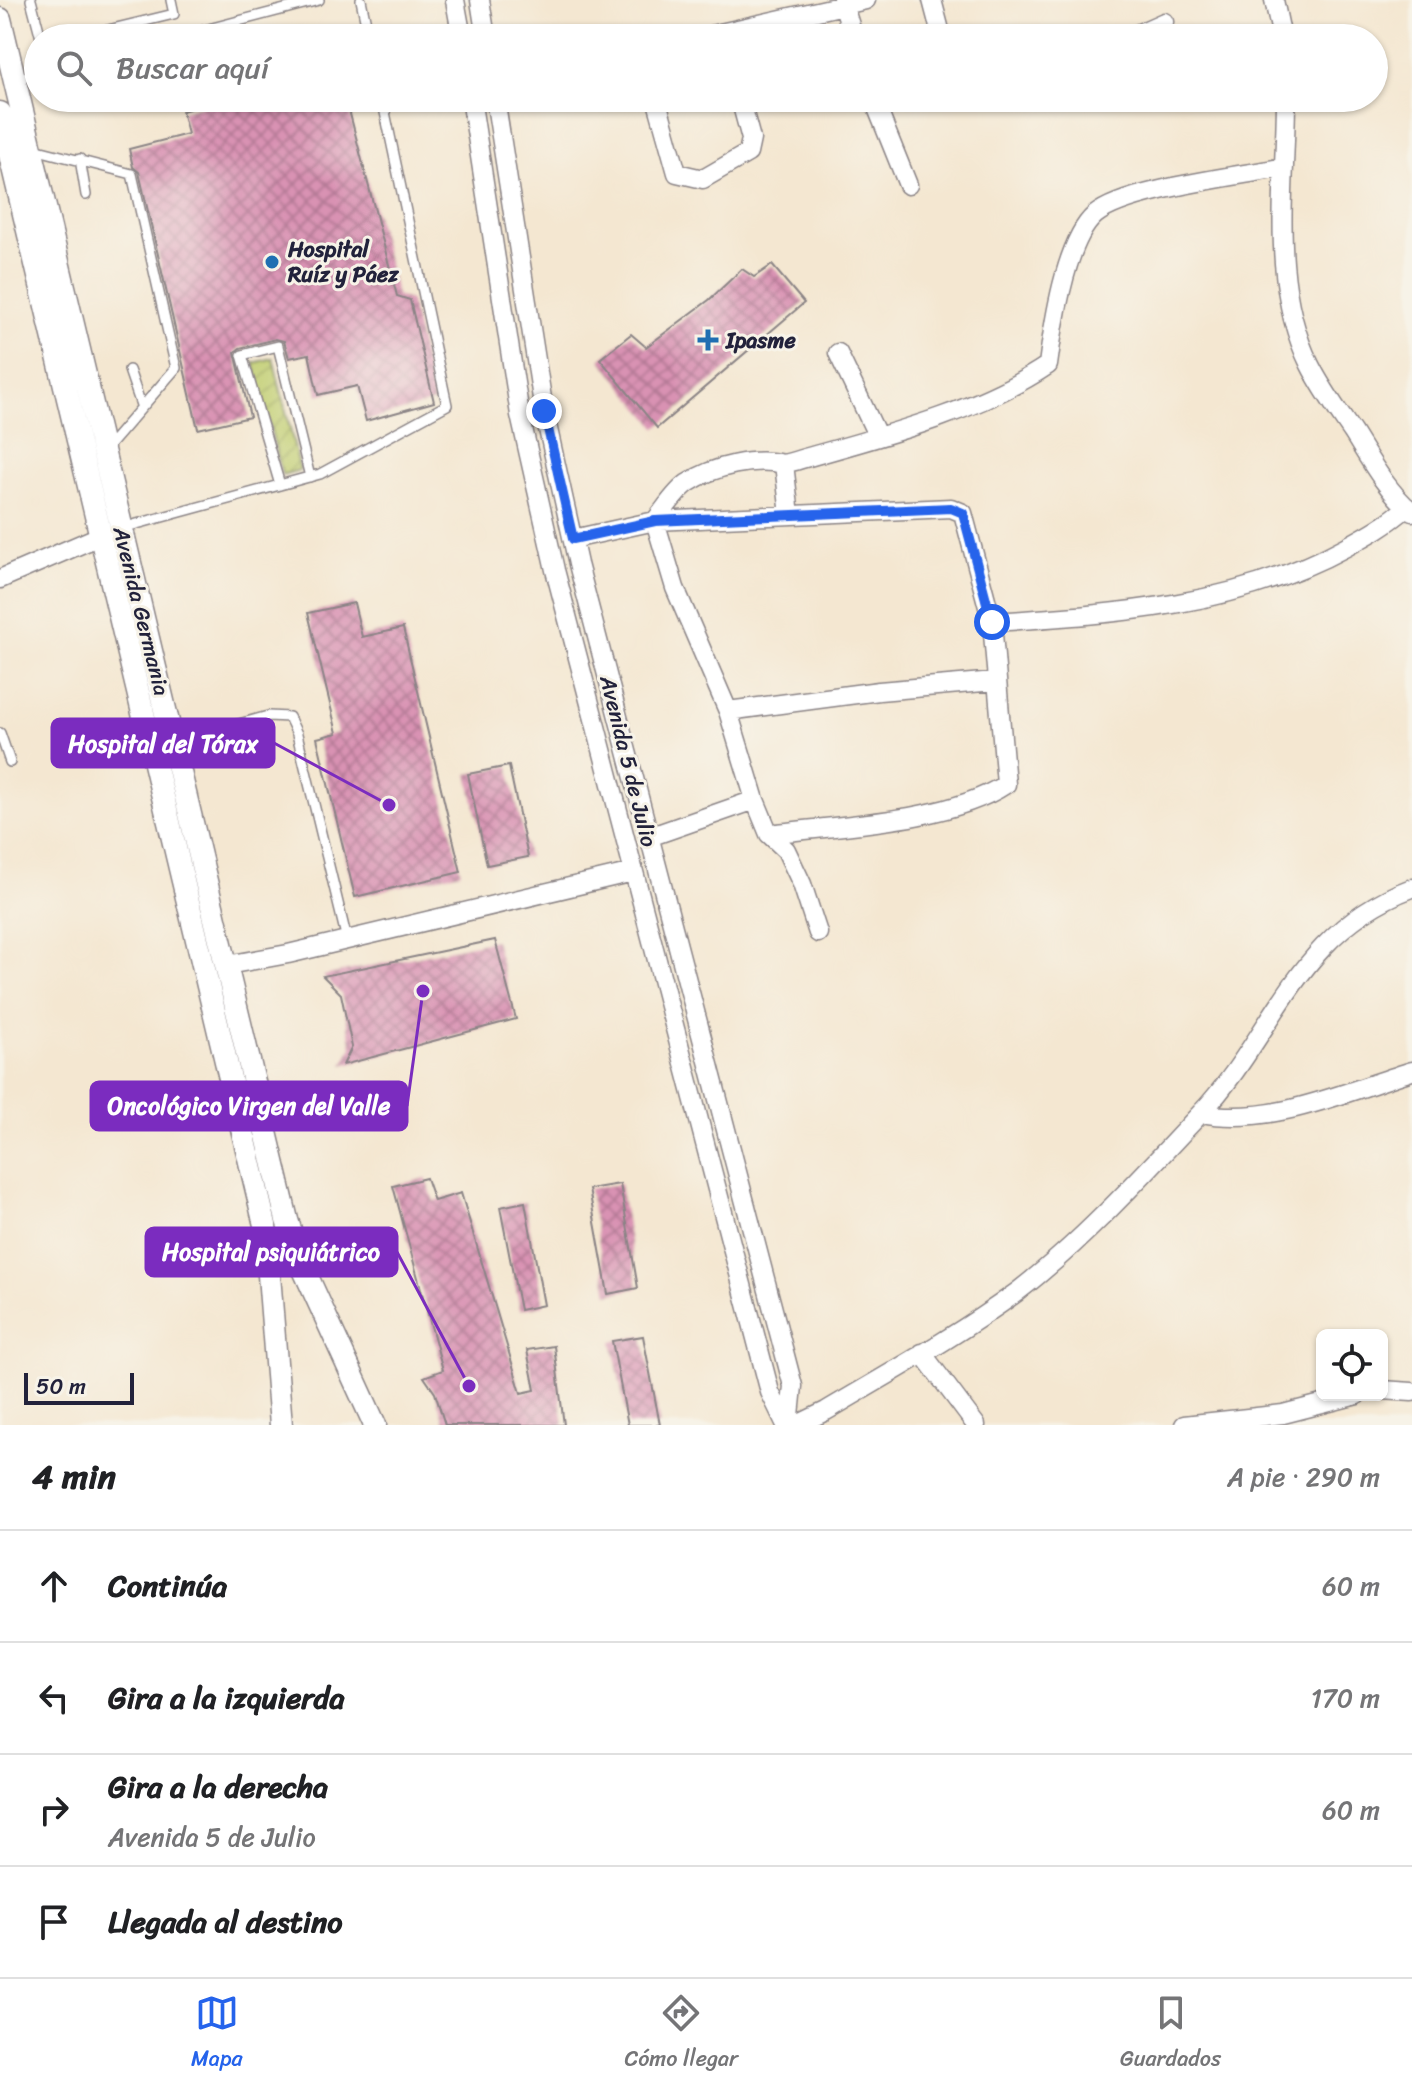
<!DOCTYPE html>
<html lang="es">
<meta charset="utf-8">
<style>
:root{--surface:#fff;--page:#f2f2f2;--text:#202124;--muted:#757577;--line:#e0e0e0;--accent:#2563eb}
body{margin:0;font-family:Sriracha,sans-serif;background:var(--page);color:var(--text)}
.controls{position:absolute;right:24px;bottom:24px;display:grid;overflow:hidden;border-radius:12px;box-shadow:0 2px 6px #0004}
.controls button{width:72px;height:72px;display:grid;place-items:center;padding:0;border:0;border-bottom:2px solid var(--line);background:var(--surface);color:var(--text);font:40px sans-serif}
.scale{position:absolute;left:24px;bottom:20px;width:110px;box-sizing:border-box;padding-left:8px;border:4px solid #22223b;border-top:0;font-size:22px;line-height:28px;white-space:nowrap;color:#22223b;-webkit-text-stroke:6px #f7f3e8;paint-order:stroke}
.stop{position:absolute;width:24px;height:24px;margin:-18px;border:6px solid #2563eb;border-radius:50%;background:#fff}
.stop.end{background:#2563eb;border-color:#fff;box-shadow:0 2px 8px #0008}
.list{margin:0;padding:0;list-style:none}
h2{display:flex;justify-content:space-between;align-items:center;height:104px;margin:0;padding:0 32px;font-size:34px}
h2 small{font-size:26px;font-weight:400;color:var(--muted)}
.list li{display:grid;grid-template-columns:52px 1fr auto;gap:24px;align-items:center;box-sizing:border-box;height:112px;padding:0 32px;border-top:2px solid var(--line)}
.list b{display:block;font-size:30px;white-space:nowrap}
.list p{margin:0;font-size:26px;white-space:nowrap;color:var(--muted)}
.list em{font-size:26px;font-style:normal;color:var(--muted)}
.icon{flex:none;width:44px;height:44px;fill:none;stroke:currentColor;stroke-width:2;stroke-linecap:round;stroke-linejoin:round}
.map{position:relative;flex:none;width:1412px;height:1425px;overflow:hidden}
.search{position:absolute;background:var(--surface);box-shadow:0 2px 6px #0004;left:24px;right:24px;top:24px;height:88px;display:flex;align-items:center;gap:20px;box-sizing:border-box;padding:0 28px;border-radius:44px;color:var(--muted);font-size:30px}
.sheet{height:552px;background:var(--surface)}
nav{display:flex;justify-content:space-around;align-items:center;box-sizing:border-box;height:112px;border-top:2px solid var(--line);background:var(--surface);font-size:22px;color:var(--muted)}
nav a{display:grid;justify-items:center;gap:4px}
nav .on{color:var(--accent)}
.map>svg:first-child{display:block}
.garden{fill:url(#garden-furrows);stroke:#717854;stroke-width:2}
.building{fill:url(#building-cross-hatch)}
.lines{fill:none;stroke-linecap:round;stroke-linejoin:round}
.service-casing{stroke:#8b8486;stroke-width:12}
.minor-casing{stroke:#8b8486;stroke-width:21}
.tertiary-casing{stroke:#8b8486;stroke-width:25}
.service{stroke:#fff;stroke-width:9}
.minor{stroke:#fff;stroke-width:18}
.tertiary{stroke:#fff;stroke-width:22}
.route{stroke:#2563eb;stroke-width:10}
.poi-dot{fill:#1f6fb2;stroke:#f7f3e8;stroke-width:3}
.labels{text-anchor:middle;stroke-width:6;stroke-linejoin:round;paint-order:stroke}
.poi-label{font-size:22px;font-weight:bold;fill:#22223b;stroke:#f7f3e8;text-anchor:start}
.street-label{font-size:22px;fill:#22223b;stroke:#f7f3e8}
.leader{fill:none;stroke:#7b2cbf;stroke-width:3}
.callout-dot{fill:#7b2cbf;stroke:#f7f3e8;stroke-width:3}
.callout{fill:#7b2cbf;stroke:#7b2cbf;stroke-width:3}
.callout-label{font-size:24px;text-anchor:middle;font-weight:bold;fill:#fff}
</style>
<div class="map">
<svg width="1412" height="1425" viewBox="0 0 1412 1425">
<defs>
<pattern id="garden-furrows" width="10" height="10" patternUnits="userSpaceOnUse" patternTransform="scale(2)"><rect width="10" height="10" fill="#c0cd6e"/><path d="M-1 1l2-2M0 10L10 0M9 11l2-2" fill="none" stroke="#a5b060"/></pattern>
<pattern id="building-cross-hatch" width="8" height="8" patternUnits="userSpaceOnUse" patternTransform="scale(2)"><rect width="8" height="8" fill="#d992b3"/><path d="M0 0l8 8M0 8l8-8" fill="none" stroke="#b07793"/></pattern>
</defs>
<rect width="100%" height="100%" fill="#f7f3e8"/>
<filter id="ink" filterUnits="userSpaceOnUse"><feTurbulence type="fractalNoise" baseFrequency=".0125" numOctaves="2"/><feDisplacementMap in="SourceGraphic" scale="16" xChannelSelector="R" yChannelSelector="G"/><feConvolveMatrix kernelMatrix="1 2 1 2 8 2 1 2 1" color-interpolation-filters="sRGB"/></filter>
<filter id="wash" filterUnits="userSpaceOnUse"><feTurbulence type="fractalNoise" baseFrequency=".006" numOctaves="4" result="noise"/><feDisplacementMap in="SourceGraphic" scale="32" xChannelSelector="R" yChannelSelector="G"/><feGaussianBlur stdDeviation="1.8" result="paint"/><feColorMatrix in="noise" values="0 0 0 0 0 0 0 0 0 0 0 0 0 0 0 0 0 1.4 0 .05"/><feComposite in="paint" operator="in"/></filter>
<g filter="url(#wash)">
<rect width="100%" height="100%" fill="#f4e7d1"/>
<path class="garden" d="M273,358l27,112 -18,5 -28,-112z"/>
<g id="blocks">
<path class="building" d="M231,98h144v5l-26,7 48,186 13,4 24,102 -68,19 -9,-35 -39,9 -9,-41 -20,4 -5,-17 -8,-2 -36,9 -5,4 15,65 -52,12 -59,-257 -6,-5 -4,-18 59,-15 -6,-23z
M772,265l32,38 -147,125 -57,-69 31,-25 15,13 63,-47 33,-31 12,8z
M354,603l8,34 41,-9 58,244 -106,25 -38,-159 20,-5 -29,-120z
M509,766l19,91 -41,8 -19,-91z
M495,940l21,79 -173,46 9,-18 -11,-53 -18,-18z
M426,1178l8,23 27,-8 60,200 14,-3 -8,-40 27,-4 10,79h-119l-10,-32 -11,-16 19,-7 -50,-184z
M620,1184l18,104 -30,6 -19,-105z
M525,1202l19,103 -24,5 -20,-103z
M643,1336l17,89h-32l-16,-84z"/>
</g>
</g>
<g filter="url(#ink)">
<use href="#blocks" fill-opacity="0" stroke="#8b8486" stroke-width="2"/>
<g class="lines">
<defs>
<path id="service" d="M31,0l10,38
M361,0l8,38
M75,38l99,-24 -3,-14
M174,38l145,-38
M15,80l23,-6
M34,149l98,25 44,194 -71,82
M80,159l6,36
M129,370l12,35
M280,485l-38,-130 36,-9 32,131
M122,528l198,-54 127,-69 -65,-307
M0,733l10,29
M174,742l94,-26 21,1 8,17 50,206"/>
<path id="minor" d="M455,0l7,38
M480,0l6,38
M842,0l12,38
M932,0l10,38
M1274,0l8,38
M698,38l168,-38
M1128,38l36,-16
M471,98l49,317 35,155 215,822 16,33
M495,98l49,313 34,153 215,822 -4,39
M656,98l21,75 26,6 45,-26 3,-14 -11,-41
M873,98l35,87
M972,98h20
M1286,98c0,88 -17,185 24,267 12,24 28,46 43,68 17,27 34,58 59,79
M838,353l39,82
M784,464l6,51
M573,539l82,-18 296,-13 12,5 29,109 14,162c-57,38 -168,41 -237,50
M0,579l102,-44
M992,622c122,-8 244,-15 354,-75 22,-12 42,-23 61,-40
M728,711l151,-20 116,-10
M649,837l106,-37
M818,933l-16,-49 -16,-34 -17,-16 -14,-34 -27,-89 -53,-123 -20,-67c10,-12 20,-29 33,-38 26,-17 66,-26 96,-19 86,-25 190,-49 264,-99 5,-38 17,-124 47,-150 31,-26 146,-39 189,-48
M227,965l61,-11 345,-82
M1202,1113c67,14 146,-22 210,-42
M922,1353l54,72
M1382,1390l30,2
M797,1425l29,-14c64,-38 131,-75 191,-119 66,-51 126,-117 183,-178 76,-80 96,-183 212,-226
M1184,1425l99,-11 74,-19"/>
<path id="tertiary" d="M0,19l287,1201 13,41 75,164
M0,113l265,1112 16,200"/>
</defs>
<use href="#service" class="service-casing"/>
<use href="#minor" class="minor-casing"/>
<use href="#tertiary" class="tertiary-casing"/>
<use href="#service" class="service"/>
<use href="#minor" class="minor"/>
<use href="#tertiary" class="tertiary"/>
</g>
</g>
<g class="lines" filter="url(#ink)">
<path class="route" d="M544,411l29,128 82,-18 296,-13 12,5 29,109"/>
</g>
<g class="poi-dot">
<circle cx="272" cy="262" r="8"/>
<path d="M704 328h8v8h8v8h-8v8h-8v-8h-8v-8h8z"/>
</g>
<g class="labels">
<g class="poi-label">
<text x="288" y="257">Hospital<tspan x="288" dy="25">Ruíz y Páez</tspan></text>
<text x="726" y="348">Ipasme</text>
</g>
<g class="street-label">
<text transform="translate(142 611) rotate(76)" y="8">Avenida Germania</text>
<text transform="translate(629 761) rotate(76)" y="8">Avenida 5 de Julio</text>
</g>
</g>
<path class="leader" d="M389 805L274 743M423 991L407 1106M469 1386L397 1252"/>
<g class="callout-dot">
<circle cx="389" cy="805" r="8"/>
<circle cx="423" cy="991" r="8"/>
<circle cx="469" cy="1386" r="8"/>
</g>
<g class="callout">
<rect x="52" y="719" width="222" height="48" rx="8"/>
<rect x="91" y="1082" width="316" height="48" rx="8"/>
<rect x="146" y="1228" width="251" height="48" rx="8"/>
</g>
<g class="callout-label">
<text x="163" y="752">Hospital del Tórax</text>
<text x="249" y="1114">Oncológico Virgen del Valle</text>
<text x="271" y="1260">Hospital psiquiátrico</text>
</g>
</svg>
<div class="controls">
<button><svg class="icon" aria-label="locate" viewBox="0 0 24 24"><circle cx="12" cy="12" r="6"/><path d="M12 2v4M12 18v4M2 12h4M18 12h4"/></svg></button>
</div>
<div class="scale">50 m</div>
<div class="stop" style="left:992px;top:622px"></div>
<div class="stop end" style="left:544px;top:411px"></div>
<div class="search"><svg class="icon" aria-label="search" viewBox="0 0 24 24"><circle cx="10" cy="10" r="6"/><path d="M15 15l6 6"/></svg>Buscar aquí</div>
</div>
<section class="sheet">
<h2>4 min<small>A pie · 290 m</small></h2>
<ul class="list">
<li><svg class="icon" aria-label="ahead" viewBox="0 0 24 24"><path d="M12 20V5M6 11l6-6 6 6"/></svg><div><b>Continúa</b></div><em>60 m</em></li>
<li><svg class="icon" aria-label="left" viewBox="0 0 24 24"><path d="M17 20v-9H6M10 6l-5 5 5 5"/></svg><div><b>Gira a la izquierda</b></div><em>170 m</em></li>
<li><svg class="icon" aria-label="right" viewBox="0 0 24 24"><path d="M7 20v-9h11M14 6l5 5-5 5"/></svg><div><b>Gira a la derecha</b><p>Avenida 5 de Julio</p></div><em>60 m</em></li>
<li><svg class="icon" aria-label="arrive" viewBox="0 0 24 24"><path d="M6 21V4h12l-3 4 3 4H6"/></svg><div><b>Llegada al destino</b></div></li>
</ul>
</section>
<nav>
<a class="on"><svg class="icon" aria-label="map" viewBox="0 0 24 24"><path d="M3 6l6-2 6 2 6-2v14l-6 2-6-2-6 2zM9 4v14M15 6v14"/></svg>Mapa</a>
<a><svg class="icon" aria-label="directions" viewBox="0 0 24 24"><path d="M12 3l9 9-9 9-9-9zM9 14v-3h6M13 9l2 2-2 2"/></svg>Cómo llegar</a>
<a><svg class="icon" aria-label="saved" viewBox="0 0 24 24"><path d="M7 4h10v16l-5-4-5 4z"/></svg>Guardados</a>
</nav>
